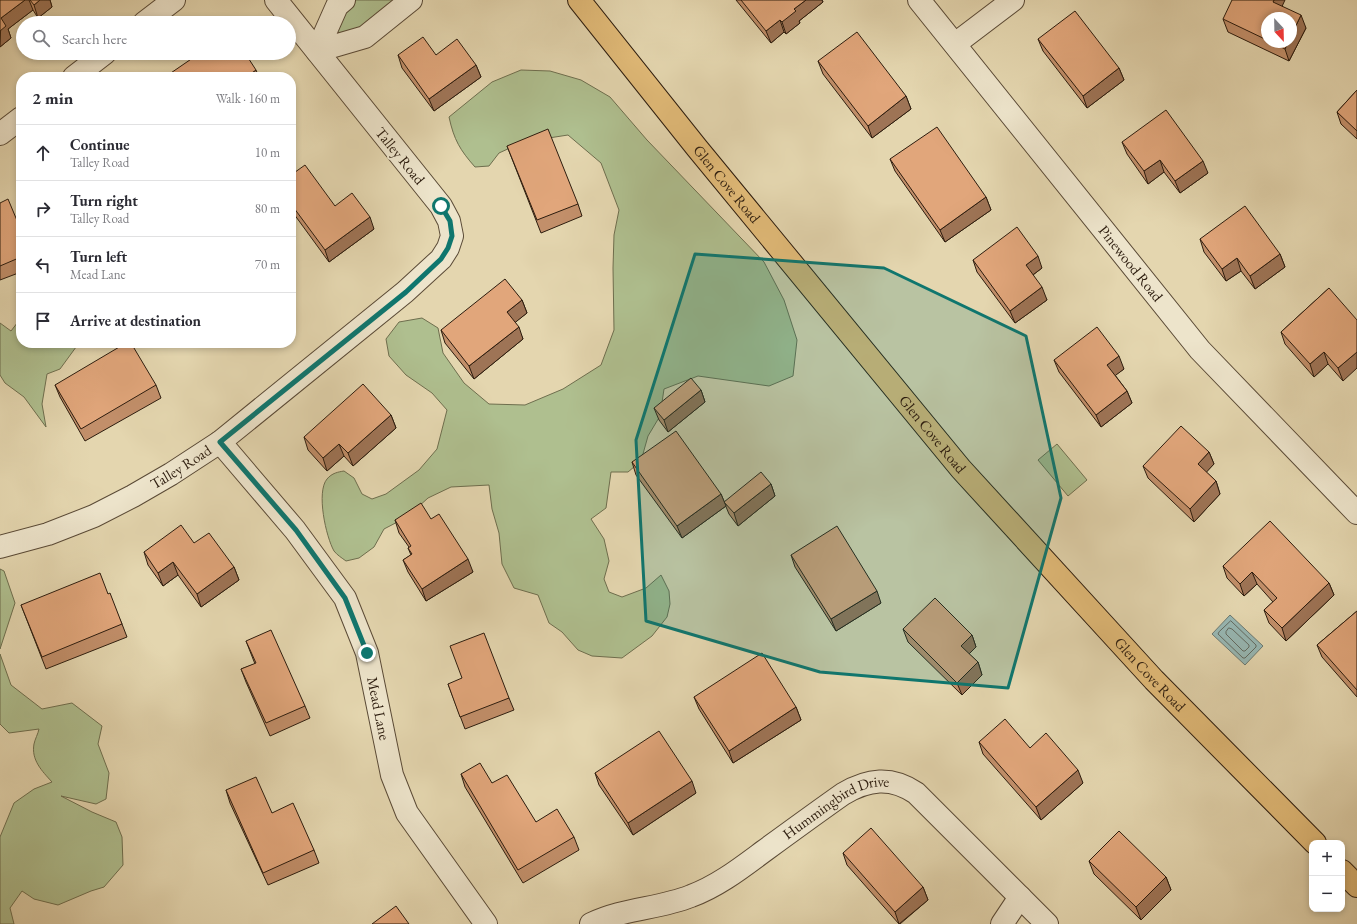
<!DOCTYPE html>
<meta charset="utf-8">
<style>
:root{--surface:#fff;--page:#f7f7f7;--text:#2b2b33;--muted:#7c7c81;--line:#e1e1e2}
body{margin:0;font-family:"EB Garamond",serif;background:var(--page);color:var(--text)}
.controls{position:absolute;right:12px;bottom:12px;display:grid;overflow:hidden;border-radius:8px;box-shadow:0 2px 6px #0003}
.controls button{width:36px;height:36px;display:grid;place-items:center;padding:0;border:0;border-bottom:1px solid var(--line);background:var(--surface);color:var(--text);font:20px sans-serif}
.compass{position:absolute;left:1261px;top:12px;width:36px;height:36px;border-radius:50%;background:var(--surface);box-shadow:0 2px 6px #0003;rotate:158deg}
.stop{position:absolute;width:12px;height:12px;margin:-9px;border:3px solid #0f766e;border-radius:50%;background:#fff}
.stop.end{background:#0f766e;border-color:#fff;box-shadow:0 1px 4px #0008}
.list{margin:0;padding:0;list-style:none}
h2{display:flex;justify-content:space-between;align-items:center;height:52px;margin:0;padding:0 16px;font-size:17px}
h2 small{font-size:13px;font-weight:400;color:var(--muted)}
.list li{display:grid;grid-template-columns:26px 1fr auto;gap:12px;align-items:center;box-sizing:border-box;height:56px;padding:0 16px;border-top:1px solid var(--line)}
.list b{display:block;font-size:15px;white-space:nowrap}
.list p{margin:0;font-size:13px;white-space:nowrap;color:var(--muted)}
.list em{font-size:13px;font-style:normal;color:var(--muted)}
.icon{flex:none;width:22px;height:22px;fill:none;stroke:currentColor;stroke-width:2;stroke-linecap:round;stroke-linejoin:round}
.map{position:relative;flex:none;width:1357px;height:924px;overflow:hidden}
.search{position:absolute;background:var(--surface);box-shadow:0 2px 6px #0003;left:16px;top:16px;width:280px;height:44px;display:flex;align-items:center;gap:10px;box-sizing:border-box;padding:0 14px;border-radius:22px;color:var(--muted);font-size:15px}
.panel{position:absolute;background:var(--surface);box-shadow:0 2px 6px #0003;left:16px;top:72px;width:280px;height:276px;border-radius:16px}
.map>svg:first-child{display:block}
.green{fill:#afbf8f;stroke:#6e6e4e}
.water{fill:#97b7b3;stroke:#6c7971}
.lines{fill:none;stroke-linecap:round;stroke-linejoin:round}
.shore{stroke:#626a60;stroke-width:1}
.minor-casing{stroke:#5a4a36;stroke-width:24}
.primary-casing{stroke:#2c1c0e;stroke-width:24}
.minor{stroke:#ede4cb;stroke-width:22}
.primary{stroke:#e2bb78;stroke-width:22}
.wall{fill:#c28f6a;stroke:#2c1c0e;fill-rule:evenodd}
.shaded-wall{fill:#9e7456;stroke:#2c1c0e}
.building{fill:#e1a67b;stroke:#2c1c0e}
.route{stroke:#0f766e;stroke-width:5}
.marked{fill:#0f766e;fill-opacity:0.2;stroke:#0f766e;stroke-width:3;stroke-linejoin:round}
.labels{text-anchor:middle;stroke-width:4;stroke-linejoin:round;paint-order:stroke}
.street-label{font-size:15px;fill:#2c1c0e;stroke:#ede4cb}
</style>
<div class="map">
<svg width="1357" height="924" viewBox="0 0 1357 924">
<rect width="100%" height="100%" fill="#e4d6af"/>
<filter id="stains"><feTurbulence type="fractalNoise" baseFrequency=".005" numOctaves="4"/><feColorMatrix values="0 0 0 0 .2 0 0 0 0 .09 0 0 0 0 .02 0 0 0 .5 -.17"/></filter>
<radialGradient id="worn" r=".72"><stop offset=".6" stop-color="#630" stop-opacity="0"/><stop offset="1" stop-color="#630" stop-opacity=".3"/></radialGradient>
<path class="green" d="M344,0h67l-94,51z
M521,70l29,1 31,9 29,17 37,43 117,122 20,38 13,40 -4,36 -24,10 -71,-10 -34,13 -4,27 -12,20 -7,25 -13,11h-17l-5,36 -15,11 13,20 5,22 -5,18 5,13 13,5 24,-9 15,-13 8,16 1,13 -3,13 -15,19 -30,22 -30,-2 -14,-6 -16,-18 -13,-9 -11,-28 -24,-7 -12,-24 -3,-31 -7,-24 -3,-24 -38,2 -23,11 -21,19 -23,12 -10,18 -15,11 -13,3c-4,-3 -9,-6 -12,-10 -8,-14 -18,-59 -7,-72 5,-6 11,-7 17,-8l10,7 8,16 10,5 14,-5 33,-24 18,-21 10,-39 -15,-17 -26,-18 -17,-19 -3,-17 13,-17 23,-4 16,10 5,25 21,30 25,21 36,1 38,-16 38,-24 13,-35 -1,-62 1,-33 5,-25 -18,-47 -33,-28 -45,7 -24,11 -10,13 -14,1c-15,-17 -21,-27 -26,-50l43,-35z
M21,318v25h58l-19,26 -13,5 -5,30 4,23 -22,-30 -19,-14 -5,-8v-52l11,8z
M1057,444l30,36 -19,16 -30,-36z
M0,569l4,2 11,32 -15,46z
M0,654l11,31 31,24 30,-6 30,23 -4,18 11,29 -3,26 -10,5 -35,-8 31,16 24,10 6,15 1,28 -19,22 -13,4 -33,14 -24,-6 -12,-8 -12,17 4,16h-14v-87l14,-34 20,-14 18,-7c-10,-11 -21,-22 -18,-38 1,-5 4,-10 5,-15l-30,4 -9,-9z"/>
<path class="water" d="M1230,615l33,31 -18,19 -33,-31z"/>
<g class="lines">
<path class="shore" d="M1231,621l25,24v2l-11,11h-2l-25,-24 1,-2z
M1229,628l3,1 17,16v2l-4,4h-2l-17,-17v-2z"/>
<defs>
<g id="minor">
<path d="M344,0l-7,6 -20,45 48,-14 46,-37"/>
<path id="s1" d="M919,0l281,350 157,163"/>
<path d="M144,23l30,-23"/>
<path d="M955,44l58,-44"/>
<path d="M74,77l31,-24"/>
<path d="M0,134l21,-16"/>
<path id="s2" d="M220,442l75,88 50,68 22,55 25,122 15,38 79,111"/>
<path id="s3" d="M0,547l48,-13 46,-18 39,-20 38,-22 49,-32 185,-150 36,-33 7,-11 4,-12 -3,-15 -8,-15 -165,-206"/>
<path id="s4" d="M591,924c33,-16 68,-15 100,-28 27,-10 50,-28 73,-45 26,-19 52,-38 79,-57 25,-15 48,-18 73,-1l131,131"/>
<path d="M1002,924l18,-27"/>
</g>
<g id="primary">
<path id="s5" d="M579,0l118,148 264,321 193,211 161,163"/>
<path d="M1342,871l15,15"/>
</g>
</defs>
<use href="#minor" class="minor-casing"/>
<use href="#primary" class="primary-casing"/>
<use href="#minor" class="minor"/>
<use href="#primary" class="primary"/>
</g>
<path class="wall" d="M0,0h50l2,7 -14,11 -5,-8 -25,19 3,9 -11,9z
M736,0h86l1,2 -24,19 1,2 -14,11 -2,-2 -13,11z
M1282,6l24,22 -17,33 -61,-29 -5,-13zM1267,18l24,24h-24z
M1038,39l81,29 5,12 -37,28 -44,-57z
M398,55h38l40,10 5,12 -47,34 -32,-43z
M818,61l88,35 5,13 -39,29 -49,-64z
M1357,90v49l-16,-15 -4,-12z
M1122,142l86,31 -28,20 -16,-21 -16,12 -21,-30z
M507,146l71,58 4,12 -41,17z
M890,159l96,38 5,13 -46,32 -50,-71z
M291,175l44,31 39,23 -45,33 -38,-52z
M0,203l21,27v42l-21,8z
M1200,239l80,15 5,13 -30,22 -14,-18 -15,10 -22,-29z
M973,260l69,8 -9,7 14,25 -32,23 -38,-51z
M1329,288l14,93 -15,-17 -14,13 -29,-33 -4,-12z
M522,300l5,13 -12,9 8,17 -49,40 -29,-36 -4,-13z
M1054,360l70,9 -9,6 12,16 5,12 -31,24 -42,-55z
M55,385h101l5,13 -76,43 -25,-44z
M701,390l4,12 -37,30 -9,-12 -5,-12z
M391,415l5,13 -43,38 -9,-10 -17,15 -19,-21 -4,-13z
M1209,452l5,12 -8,8 10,9 4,13 -26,28 -46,-44 -5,-12z
M632,462l89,32 5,12 -44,32 -46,-63z
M771,484l4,12 -37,30 -9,-12 -5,-12z
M431,519l42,53 -47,29 -18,-29 -5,-12 8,-5 -3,-7 1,-1 -10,-14 -4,-13z
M194,543l40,24 5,13 -38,27 -23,-32 -15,11 -15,-21 -4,-13z
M791,555l90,48 -45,28 -41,-64z
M1223,566l106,17 5,12 -48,46 -17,-18 -5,-13 9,-8 -16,-18 -13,12 -17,-18z
M108,594l14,30 5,13 -81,32 -25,-64z
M1357,611v86l-35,-40 -5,-12z
M903,629l69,6 4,12 -7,7 9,8 4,13 -20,20 -54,-53z
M246,641l59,65 5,12 -40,18 -24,-54 -5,-13 14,-5z
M448,684l61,14 5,12 -49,19z
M694,697l102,10 5,13 -68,43 -34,-54z
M979,742l104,41 -42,37 -58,-66z
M595,773l101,20 -63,42 -34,-50z
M461,774l31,9 44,39 38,15 5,13 -56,33 -58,-96z
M226,790l46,23 42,37 5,13 -51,22 -38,-82z
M843,853l80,34 5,13 -28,24h-1l-52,-59z
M1089,861l77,16 5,13 -30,30 -47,-46z"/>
<path class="shaded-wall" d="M25,0h4l4,10 -25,19 3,9 -11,9 1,-29z
M40,0h10l2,7 -14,11 -4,-13z
M806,0h16l1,2 -24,19 1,2 -14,11 -4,-12 12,-13z
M1274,0h11l-7,15 -5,-13z
M1301,15l5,13 -17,33 -4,-12 3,-7h3v-6z
M780,20l4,12 -13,11 -5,-12z
M476,65l5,12 -47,34 -5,-12z
M1119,68l5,12 -37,28 -4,-12z
M256,70l3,7h-13z
M906,96l5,13 -39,29 -4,-12z
M1160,160l4,12 -16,12 -4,-13z
M1203,161l5,12 -28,20 -5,-12z
M986,197l5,13 -46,32 -5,-12z
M370,217l4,12 -45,33 -4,-12z
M1280,254l5,13 -30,22 -5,-13z
M1038,256l4,12 -12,9 -4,-12z
M1237,258l4,13 -15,10 -4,-12z
M1042,287l5,13 -32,23 -5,-12z
M522,300l5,13 -15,12 -5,-13z
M519,327l4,12 -49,40 -5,-13z
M219,343h5l-4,3z
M1324,352l4,12 -14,13 -4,-13z
M1357,352v16l-14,13 -5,-13z
M1119,356l5,13 -12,9 -5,-13z
M701,390l4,12 -37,30 -4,-12z
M1127,391l5,12 -31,24 -5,-12z
M391,415l5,13 -43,38 -5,-13z
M339,444l5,12 -17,15 -4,-13z
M1209,452l5,12 -12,13 -4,-13z
M1216,481l4,13 -26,28 -4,-13z
M771,484l4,12 -37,30 -4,-13z
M721,494l5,12 -44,32 -5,-12z
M468,559l5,13 -47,29 -4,-12z
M173,562l5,13 -15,11 -5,-13z
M234,567l5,13 -38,27 -4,-13z
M1252,572l5,12 -13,12 -4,-12z
M1329,583l5,12 -48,46 -4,-13z
M877,591l4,12 -45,28 -5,-12z
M972,635l4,12 -11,11 -4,-12z
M978,662l4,13 -20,20 -5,-12z
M796,707l5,13 -68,43 -4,-12z
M1078,770l5,13 -42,37 -5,-13z
M692,781l4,12 -63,42 -5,-12z
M1166,877l5,13 -30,30 -5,-13z
M923,887l5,13 -29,24 -4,-12z"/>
<path class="building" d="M0,0h25l-24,18 5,8 -6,5z
M30,0h10l-6,5z
M741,0h65l-12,9 2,2 -14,11 -2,-2 -14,11z
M1232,0h42l-1,2 28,13 -10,21v-18h-24v22l-44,-21z
M1075,11l44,57 -36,28 -45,-57z
M857,32l49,64 -38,30 -50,-65z
M423,37l13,18 21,-16 19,26 -47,34 -31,-44z
M1271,42h17l-3,7z
M200,53h45l11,17 -10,7h-81z
M1357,90v41l-20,-19z
M1166,110l37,51 -28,20 -15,-21 -16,11 -22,-29z
M937,127l49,70 -46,33 -50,-71z
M548,129l30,75 -41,16 -30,-74z
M305,165l30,41 17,-13 18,24 -45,33 -34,-46v-29z
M8,199l13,31v27l-21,9v-63z
M1245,206l35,48 -30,22 -13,-18 -15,11 -22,-30z
M1017,227l21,29 -12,9 16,22 -32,24 -37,-51z
M505,279l17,21 -15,12 12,15 -50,39 -28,-36z
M1329,288l28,32v32l-19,16 -14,-16 -14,12 -29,-32z
M1097,327l22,29 -12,9 20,26 -31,24 -42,-55z
M126,343h5l25,42 -75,44 -26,-44z
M691,378l10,12 -37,30 -10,-12z
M363,384l28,31 -43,38 -9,-9 -16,14 -19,-21z
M1181,426l28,26 -11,12 18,17 -26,28 -47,-43z
M676,431l45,63 -44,32 -45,-64z
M761,472l10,12 -37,29 -10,-11z
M421,503l10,16 8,-5 29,45 -46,30 -19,-29 9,-6 -4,-6 3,-2 -16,-26z
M1270,521l59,62 -47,45 -18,-18 13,-12 -25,-26 -12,12 -17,-18z
M181,525l13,18 15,-10 25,34 -37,27 -24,-32 -15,11 -14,-21z
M837,526l40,65 -46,28 -40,-64z
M100,573l8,21 2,-1 12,31 -80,33 -21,-52z
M935,598l37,37 -11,11 17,16 -21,21 -54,-54z
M1357,611v79l-40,-45z
M271,630l34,76 -39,17 -25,-54 15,-6 -10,-22z
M484,633l25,65 -49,19 -12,-33 14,-6 -12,-32z
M762,653l34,54 -67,44 -35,-54z
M1005,719l25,29 16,-15 32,37 -42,37 -57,-65z
M659,731l33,50 -64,42 -33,-50z
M480,763l12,20 15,-8 29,47 21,-13 17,28 -56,33 -57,-96z
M256,777l16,36 21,-10 21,47 -51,23 -37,-83z
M871,828l52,59 -28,25 -52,-59z
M1119,831l47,46 -30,30 -47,-46z
M396,906l13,18h-37z"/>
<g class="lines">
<path class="route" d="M367,653l-22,-55 -49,-68 -76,-88 186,-150 35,-33 7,-11 4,-12 -2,-15 -9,-15"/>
</g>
<path class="marked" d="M695,254l189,14 142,68 35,162 -53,190 -188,-16 -174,-51 -10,-181z"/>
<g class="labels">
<g class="street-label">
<text transform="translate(400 156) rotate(51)" y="5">Talley Road</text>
<text dy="5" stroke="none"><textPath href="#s5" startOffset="236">Glen Cove Road</textPath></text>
<text dy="5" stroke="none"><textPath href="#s1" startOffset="338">Pinewood Road</textPath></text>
<text dy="5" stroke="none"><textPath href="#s5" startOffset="560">Glen Cove Road</textPath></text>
<text dy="5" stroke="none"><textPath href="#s3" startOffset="199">Talley Road</textPath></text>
<text dy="5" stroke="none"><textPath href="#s5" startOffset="884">Glen Cove Road</textPath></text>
<text dy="5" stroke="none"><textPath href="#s2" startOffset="316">Mead Lane</textPath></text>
<text dy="5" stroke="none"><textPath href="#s4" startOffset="276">Hummingbird Drive</textPath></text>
</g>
</g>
<rect width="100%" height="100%" filter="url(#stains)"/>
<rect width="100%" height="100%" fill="url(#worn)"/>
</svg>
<div class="controls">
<button>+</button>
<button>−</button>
</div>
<svg class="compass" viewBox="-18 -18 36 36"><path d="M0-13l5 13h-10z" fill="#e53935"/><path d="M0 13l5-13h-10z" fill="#7c7c81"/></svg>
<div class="stop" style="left:441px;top:206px"></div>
<div class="stop end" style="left:367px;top:653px"></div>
<div class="search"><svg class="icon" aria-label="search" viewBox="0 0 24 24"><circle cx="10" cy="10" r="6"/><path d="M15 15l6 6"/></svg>Search here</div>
<section class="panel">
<h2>2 min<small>Walk · 160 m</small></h2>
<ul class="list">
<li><svg class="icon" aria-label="ahead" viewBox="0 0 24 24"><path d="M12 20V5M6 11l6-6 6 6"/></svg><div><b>Continue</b><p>Talley Road</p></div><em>10 m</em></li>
<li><svg class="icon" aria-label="right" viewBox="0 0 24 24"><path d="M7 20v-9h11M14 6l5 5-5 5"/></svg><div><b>Turn right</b><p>Talley Road</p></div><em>80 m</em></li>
<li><svg class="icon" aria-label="left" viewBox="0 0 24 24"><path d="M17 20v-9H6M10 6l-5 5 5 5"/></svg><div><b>Turn left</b><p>Mead Lane</p></div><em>70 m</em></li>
<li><svg class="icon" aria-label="arrive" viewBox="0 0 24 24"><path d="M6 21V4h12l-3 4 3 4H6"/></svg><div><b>Arrive at destination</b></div></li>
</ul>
</section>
</div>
